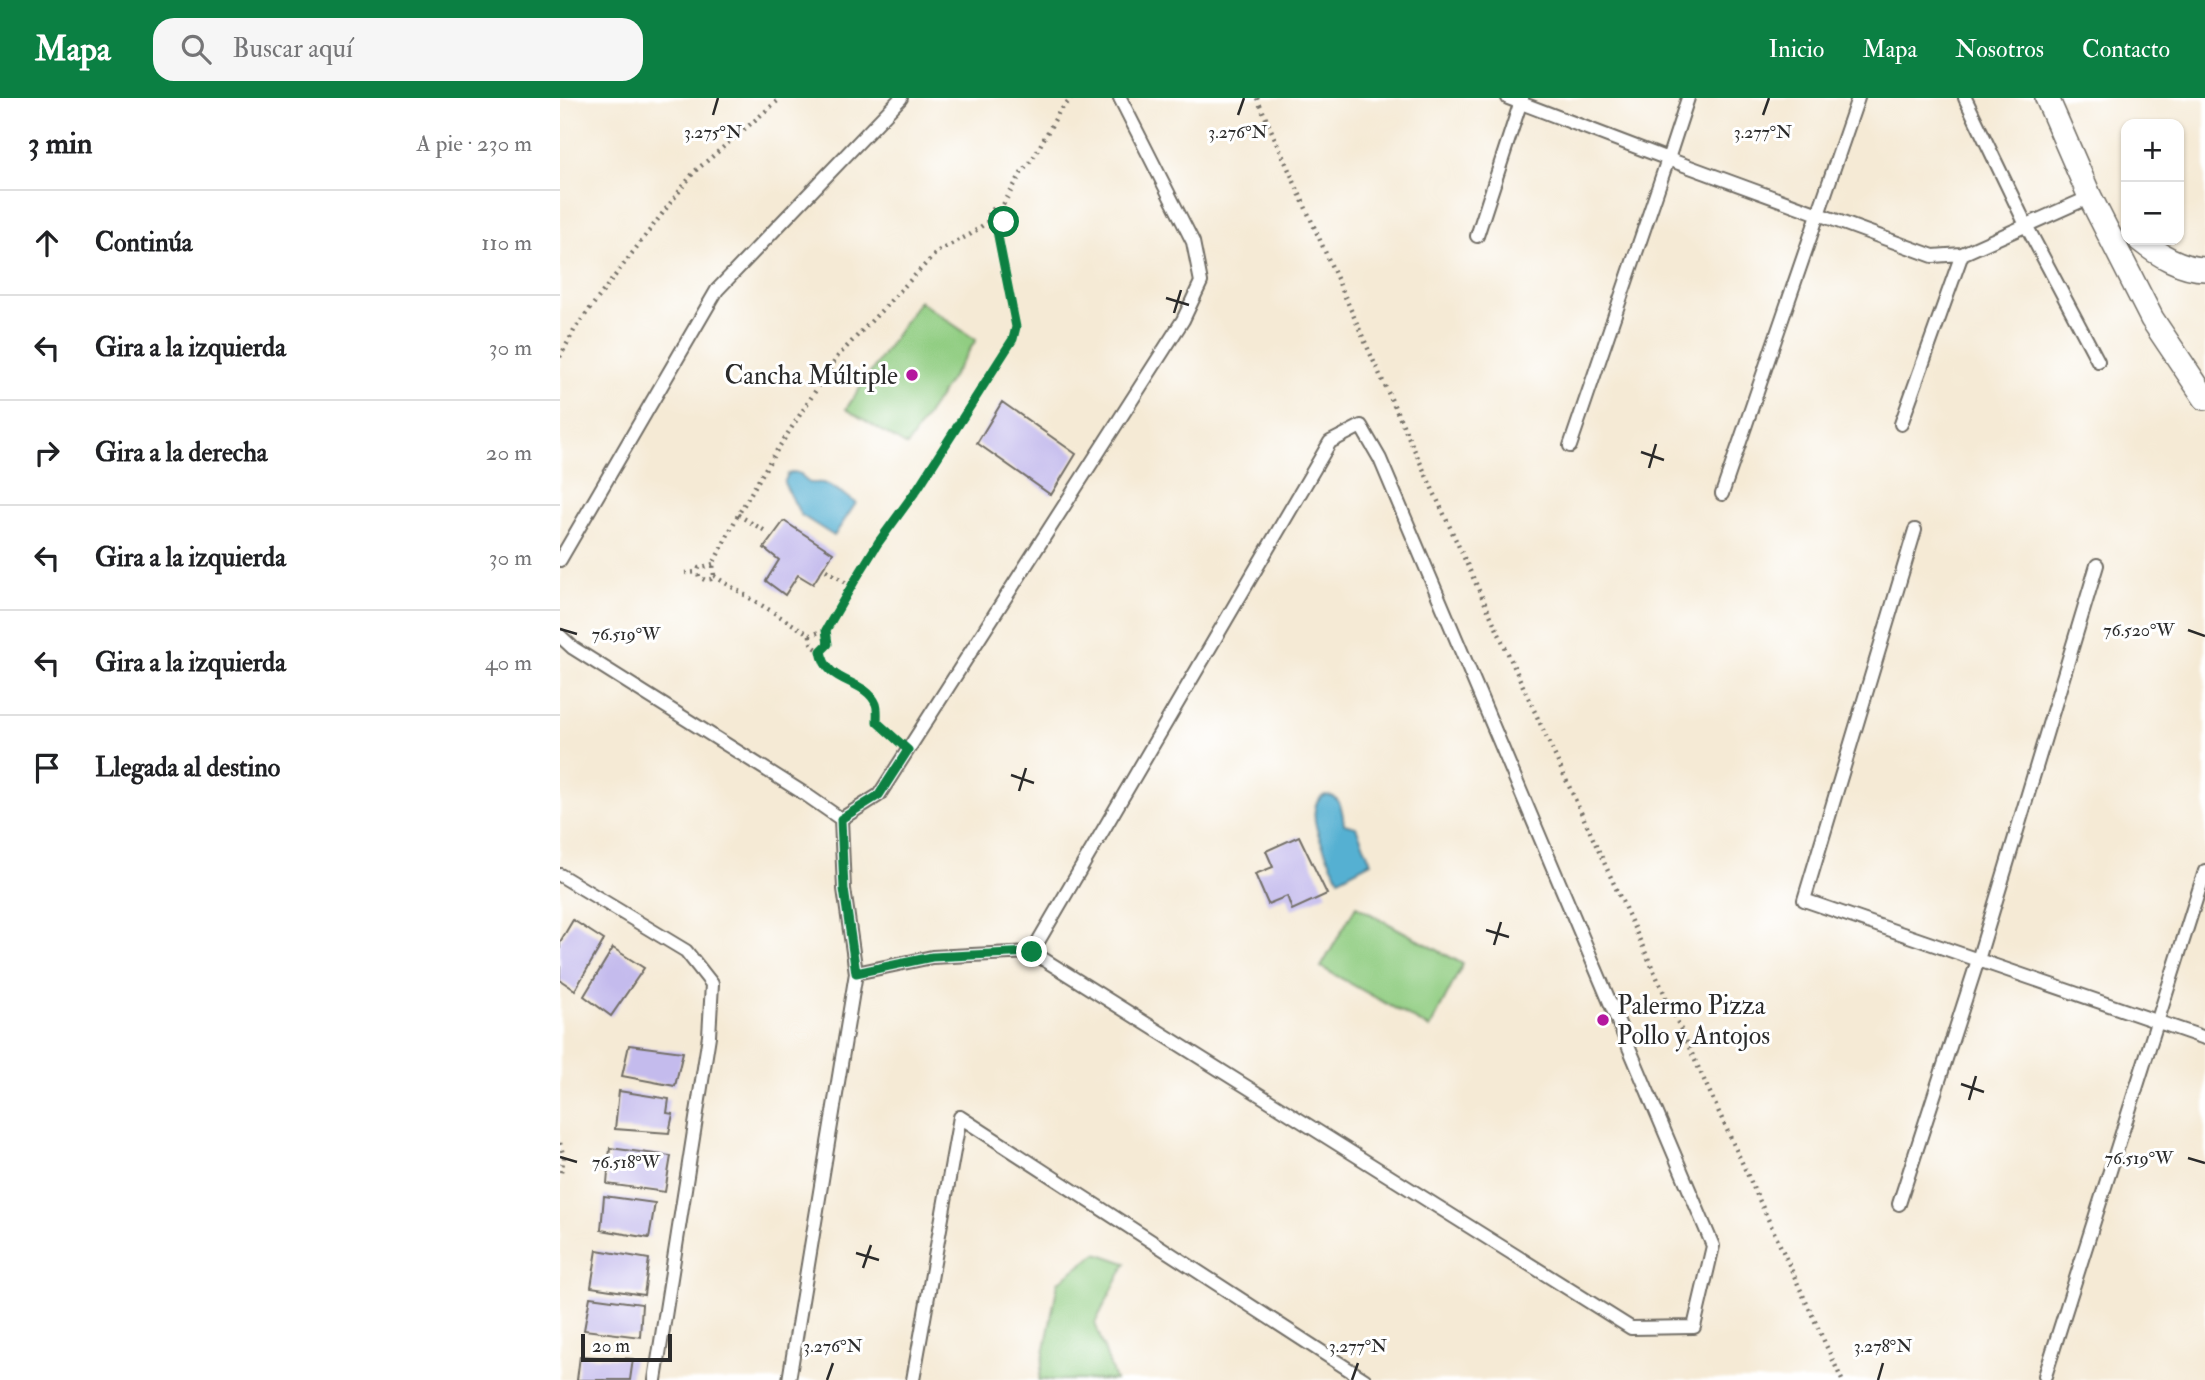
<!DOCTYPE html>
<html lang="es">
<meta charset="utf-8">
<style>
:root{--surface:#fff;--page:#f6f6f6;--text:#202124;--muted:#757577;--line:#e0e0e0;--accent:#0b8043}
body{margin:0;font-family:"IM FELL Double Pica",serif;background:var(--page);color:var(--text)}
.controls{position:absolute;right:21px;top:21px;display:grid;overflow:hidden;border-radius:14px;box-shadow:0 2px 5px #0004}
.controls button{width:63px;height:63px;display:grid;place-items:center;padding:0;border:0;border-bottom:2px solid var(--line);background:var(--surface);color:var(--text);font:35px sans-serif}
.scale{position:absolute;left:21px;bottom:18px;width:91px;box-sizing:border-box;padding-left:7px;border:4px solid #2b2b2b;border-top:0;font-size:19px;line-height:24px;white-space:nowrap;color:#2b2b2b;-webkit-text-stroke:5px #fff;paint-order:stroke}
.stop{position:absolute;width:21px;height:21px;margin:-16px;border:5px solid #0b8043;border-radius:50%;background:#fff}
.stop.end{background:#0b8043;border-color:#fff;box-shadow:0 2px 7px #0008}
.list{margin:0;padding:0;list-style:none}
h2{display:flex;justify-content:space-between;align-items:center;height:91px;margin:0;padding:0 28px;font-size:30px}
h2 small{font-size:23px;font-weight:400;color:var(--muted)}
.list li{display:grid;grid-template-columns:46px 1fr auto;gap:21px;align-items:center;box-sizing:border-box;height:105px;padding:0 28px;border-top:2px solid var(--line)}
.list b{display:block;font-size:26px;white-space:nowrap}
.list em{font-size:23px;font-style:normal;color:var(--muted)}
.icon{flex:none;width:38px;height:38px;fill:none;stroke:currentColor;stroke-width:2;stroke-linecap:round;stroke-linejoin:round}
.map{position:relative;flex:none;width:1645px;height:1282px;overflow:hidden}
header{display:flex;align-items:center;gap:42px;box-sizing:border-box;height:98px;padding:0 35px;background:var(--accent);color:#fff}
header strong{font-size:33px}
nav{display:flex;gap:38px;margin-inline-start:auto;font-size:24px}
.search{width:490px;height:63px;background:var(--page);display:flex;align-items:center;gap:18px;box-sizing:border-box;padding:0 24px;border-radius:21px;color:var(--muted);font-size:26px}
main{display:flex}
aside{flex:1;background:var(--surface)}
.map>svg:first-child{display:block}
.green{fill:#91cd82;stroke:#5e7c56;stroke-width:2}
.water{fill:#54b0d2;stroke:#406e7e;stroke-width:2}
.building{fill:#c4bbed}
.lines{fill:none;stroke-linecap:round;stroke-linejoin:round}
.service-casing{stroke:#726e66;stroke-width:16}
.minor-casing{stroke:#726e66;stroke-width:26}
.path{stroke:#726e66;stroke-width:4.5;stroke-dasharray:2 5;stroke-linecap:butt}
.service{stroke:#fff;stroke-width:12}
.minor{stroke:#fff;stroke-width:23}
.route{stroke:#0b8043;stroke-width:9}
.ticks{fill:none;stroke:#2b2b2b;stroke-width:2.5}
.poi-dot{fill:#b5179e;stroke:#fff;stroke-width:2.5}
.labels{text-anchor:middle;stroke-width:6;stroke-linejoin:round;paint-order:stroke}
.poi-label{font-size:26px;fill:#2b2b2b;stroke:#fff;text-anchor:end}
.ticks-label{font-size:18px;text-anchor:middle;fill:#2b2b2b;stroke:#fff;stroke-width:6;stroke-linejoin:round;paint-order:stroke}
</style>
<header>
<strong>Mapa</strong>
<div class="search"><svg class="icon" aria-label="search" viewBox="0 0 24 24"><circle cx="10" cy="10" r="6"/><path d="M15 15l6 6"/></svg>Buscar aquí</div>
<nav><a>Inicio</a><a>Mapa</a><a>Nosotros</a><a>Contacto</a></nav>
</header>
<main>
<aside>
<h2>3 min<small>A pie · 230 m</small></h2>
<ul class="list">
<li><svg class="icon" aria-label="ahead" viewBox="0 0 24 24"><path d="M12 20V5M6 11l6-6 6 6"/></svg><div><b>Continúa</b></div><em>110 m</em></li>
<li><svg class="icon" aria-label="left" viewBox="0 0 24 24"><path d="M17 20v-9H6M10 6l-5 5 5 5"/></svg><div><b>Gira a la izquierda</b></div><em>30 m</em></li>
<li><svg class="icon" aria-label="right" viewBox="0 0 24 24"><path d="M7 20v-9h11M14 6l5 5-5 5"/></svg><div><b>Gira a la derecha</b></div><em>20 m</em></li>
<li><svg class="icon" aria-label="left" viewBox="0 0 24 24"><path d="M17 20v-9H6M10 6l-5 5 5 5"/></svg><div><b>Gira a la izquierda</b></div><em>30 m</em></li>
<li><svg class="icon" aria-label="left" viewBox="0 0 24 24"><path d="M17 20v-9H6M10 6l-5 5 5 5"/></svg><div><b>Gira a la izquierda</b></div><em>40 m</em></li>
<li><svg class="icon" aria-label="arrive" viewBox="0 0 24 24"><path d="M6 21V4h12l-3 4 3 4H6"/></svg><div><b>Llegada al destino</b></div></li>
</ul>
</aside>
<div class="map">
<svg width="1645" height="1282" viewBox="0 0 1645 1282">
<rect width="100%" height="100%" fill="#fff"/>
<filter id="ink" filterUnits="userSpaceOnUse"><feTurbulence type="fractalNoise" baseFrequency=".0143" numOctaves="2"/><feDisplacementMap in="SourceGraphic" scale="14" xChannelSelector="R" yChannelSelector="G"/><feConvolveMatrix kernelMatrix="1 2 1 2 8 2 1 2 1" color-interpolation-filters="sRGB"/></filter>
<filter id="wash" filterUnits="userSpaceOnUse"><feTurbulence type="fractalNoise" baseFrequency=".00686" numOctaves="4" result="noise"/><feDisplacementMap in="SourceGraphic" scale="28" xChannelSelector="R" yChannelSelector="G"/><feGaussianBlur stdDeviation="1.57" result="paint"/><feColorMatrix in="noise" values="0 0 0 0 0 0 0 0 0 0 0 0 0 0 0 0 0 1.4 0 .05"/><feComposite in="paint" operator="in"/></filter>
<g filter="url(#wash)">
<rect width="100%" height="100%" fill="#f5ead5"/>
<path class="green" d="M359,203l57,39 -69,106 -61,-37z
M796,808l107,58 -33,64 -109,-61z
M537,1155l29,10 -31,60 20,57h-76l19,-98z"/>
<path class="water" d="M234,374l7,2c10,16 13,5 25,10 10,4 21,13 30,19l-22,33 -33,-21 -17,-32 4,-9z
M765,697c17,0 17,16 19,29l12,3 15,35 -32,17c-9,-19 -41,-71 -14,-84z"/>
<g id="blocks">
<path class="building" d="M442,304l74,52 -25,41 -74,-52z
M224,423l49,32 -20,31 -15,-9 -13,20 -19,-14 13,-21 -15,-12z
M739,738l28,58 -35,16 -5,-14 -19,8 -13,-30 18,-7 -7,-16z
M13,822l31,20 -29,50 -15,-10v-38z
M53,850l31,20 -33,48 -27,-20z
M69,947l54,7 -8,34 -53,-10z
M59,993l50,8 -2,14 6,1 -4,19 -54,-4z
M50,1050l61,8 -6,36 -58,-8z
M44,1098l51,7 -6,35 -48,-8z
M37,1152l52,9 -5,36 -53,-8z
M30,1199l52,7 -2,33 -56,-7z
M20,1258l53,3 -3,21h-53z"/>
</g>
</g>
<g filter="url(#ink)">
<use href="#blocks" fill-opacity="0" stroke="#726e66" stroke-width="2"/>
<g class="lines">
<defs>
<path id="service" d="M948,0l160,61 20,-61
M1405,0l61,127 72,136
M917,138l45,-138
M1341,326l61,-170
M1010,348l98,-287 265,97 29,-2 128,-57
M1162,396l136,-396
M1355,432l-111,370 401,138
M0,462l157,-270 184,-192
M0,538l13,12 232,146 36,25
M281,721l38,-24 304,-475 18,-38 -8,-40 -73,-144
M0,777l126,76 26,33 -3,52 -54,344
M296,875l76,-16 100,-5 599,376 63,-1 19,-81 -333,-787 -19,-33 -31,16 -298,510
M1339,1106l79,-244 119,-395
M1485,1278l160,-505
M229,1282l67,-407 -12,-84 -3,-70
M353,1282l47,-263 405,263"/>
<path id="minor" d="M1487,0l43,99 62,122 53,79
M1580,142c17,14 42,29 65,29"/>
</defs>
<use href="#service" class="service-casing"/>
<use href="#minor" class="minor-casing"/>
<path class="path" d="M697,0l117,264 468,1018
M437,133c-8,-3 -10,-7 -10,-15l7,-8 6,2
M0,259l16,-30 118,-155 87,-74
M178,417l29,17
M153,466l-14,4 -1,4 1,5 6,3 6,-1 3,-3 -1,-12 25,-49 32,-54 68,-105 100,-105 33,-17 16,-12
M266,472l22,14 5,-1
M125,475l13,-1
M154,478l96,59 16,-5
M250,537c0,10 3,12 11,16
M333,639l-16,-16c0,-4 1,-12 -1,-17 -11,-26 -51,-21 -55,-53l7,-7 -2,-14 52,-87 40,-55 95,-149 3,-12 -19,-96 7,-9 -4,-12 22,-38 10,-12 27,-48 13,-14
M0,1045l4,15 -4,19"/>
<use href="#service" class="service"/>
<use href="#minor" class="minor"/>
</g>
</g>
<g class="lines" filter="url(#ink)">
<path class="route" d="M444,124l-7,9 19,96 -3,12 -95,149 -40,55 -24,39 -28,48 2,14 -7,7c5,34 44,27 55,53 2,5 1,13 1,18l31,28 -29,45 -38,24 3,70 12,84 76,-16 100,-5"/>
</g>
<path class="ticks" d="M153,17l5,-17M678,17l6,-17M1203,17l6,-17M606,200l23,7M614,215l7,-23M1081,354l23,8M1089,370l7,-24M0,531l17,5M1628,532l17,6M451,677l23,8M459,693l7,-23M926,832l23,7M934,847l7,-23M1401,986l23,8M1409,1002l7,-24M0,1059l17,5M1628,1060l17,5M296,1155l23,7M303,1170l8,-23M267,1282l6,-17M792,1282l6,-17M1318,1282l5,-17"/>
<g class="poi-dot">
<circle cx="352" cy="277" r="7"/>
<circle cx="1043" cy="922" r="7"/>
</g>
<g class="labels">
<g class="poi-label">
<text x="338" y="286">Cancha Múltiple</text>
<text x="1057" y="916" text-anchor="start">Palermo Pizza<tspan x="1057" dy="30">Pollo y Antojos</tspan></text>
</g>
</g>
<g class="ticks-label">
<text x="153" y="40">3.275°N</text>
<text x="678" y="40">3.276°N</text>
<text x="1203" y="40">3.277°N</text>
<text x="1579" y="538">76.520°W</text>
<text x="66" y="542">76.519°W</text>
<text x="1579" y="1066">76.519°W</text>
<text x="66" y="1070">76.518°W</text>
<text x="273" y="1254">3.276°N</text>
<text x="798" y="1254">3.277°N</text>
<text x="1323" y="1254">3.278°N</text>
</g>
</svg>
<div class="controls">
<button>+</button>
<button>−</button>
</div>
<div class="scale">20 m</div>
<div class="stop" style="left:444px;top:124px"></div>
<div class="stop end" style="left:472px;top:854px"></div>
</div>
</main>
